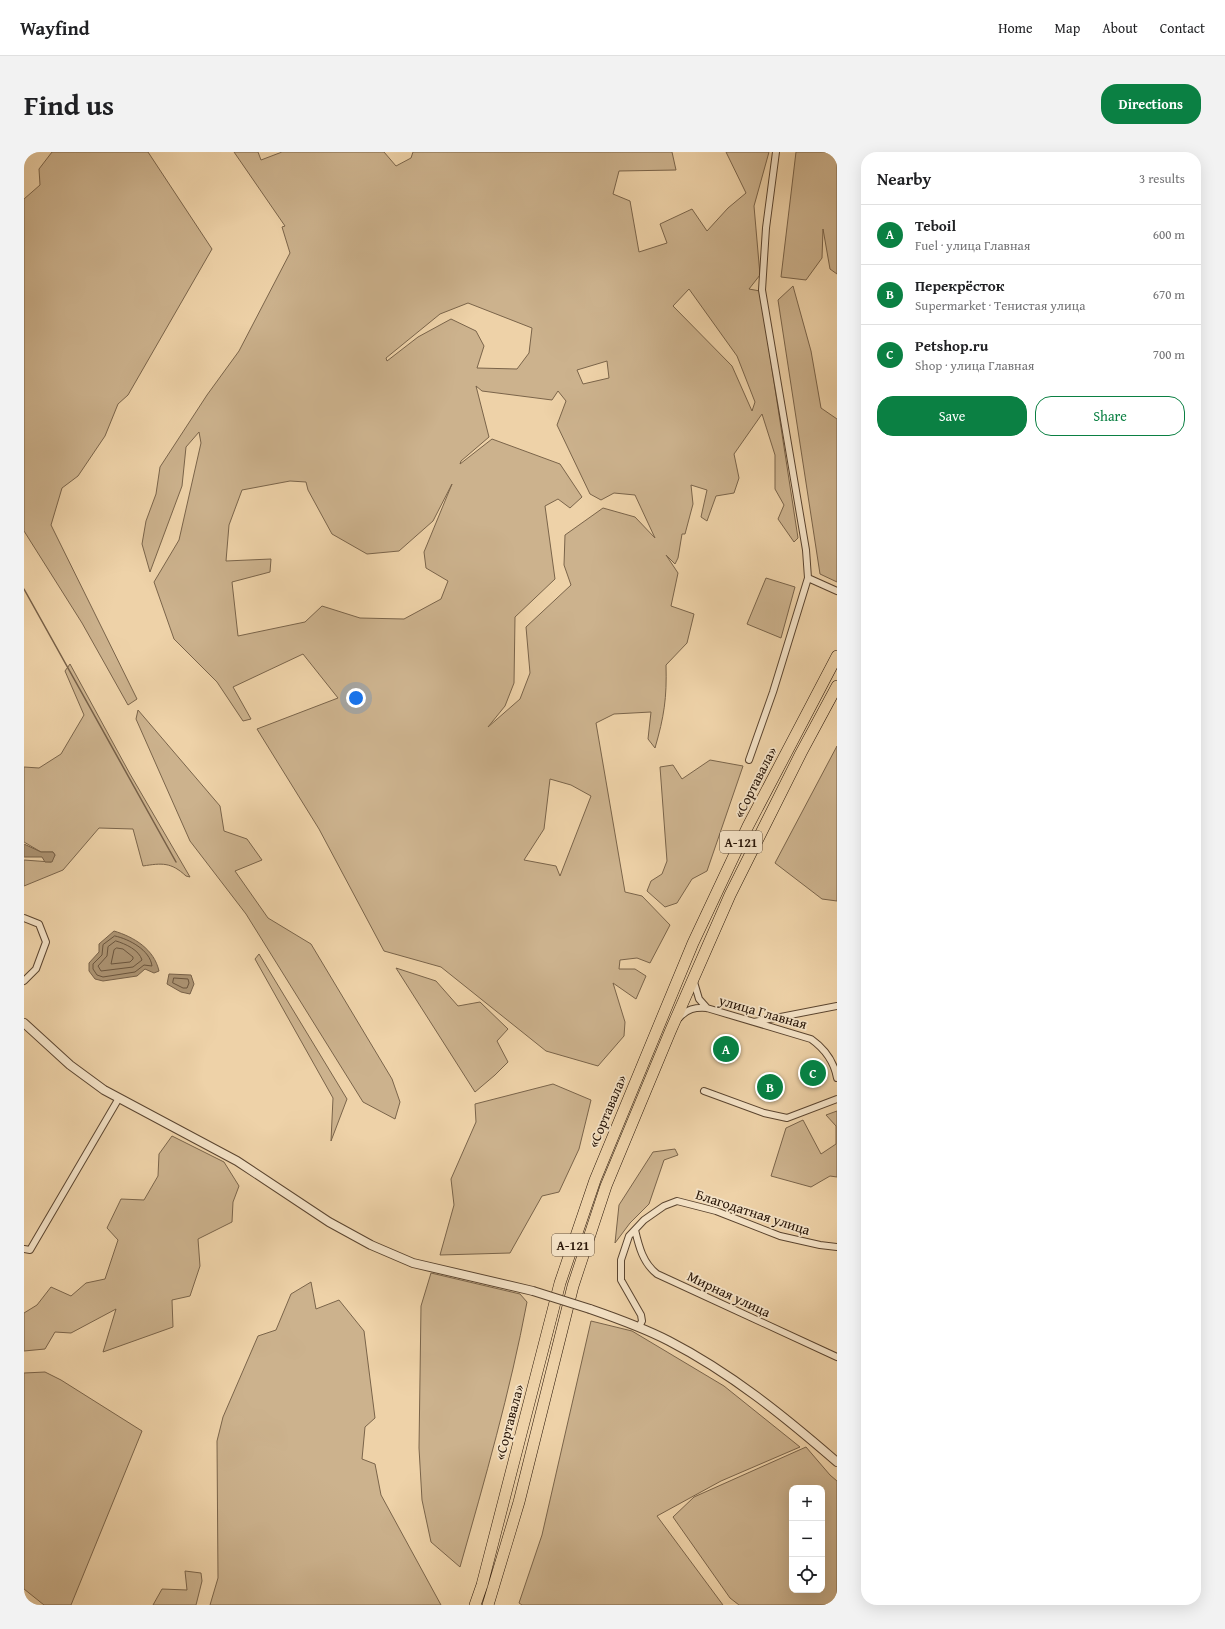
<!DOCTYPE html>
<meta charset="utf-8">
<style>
:root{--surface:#fff;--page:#f2f2f2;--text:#202124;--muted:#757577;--line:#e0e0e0;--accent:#0b8043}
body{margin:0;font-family:"Gentium Book Plus",serif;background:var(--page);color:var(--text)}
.controls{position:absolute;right:12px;bottom:12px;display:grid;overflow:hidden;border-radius:8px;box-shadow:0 4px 16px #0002}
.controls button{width:36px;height:36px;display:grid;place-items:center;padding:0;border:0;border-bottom:1px solid var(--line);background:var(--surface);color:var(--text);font:20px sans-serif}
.you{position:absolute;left:332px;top:546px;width:14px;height:14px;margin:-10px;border:3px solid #fff;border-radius:50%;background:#1a73e8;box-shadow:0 0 0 6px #1a73e833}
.badge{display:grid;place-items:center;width:26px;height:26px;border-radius:50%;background:var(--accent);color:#fff;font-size:13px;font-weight:700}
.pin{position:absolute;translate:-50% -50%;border:2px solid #fff;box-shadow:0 1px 4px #0006}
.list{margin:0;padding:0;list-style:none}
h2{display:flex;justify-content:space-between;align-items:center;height:52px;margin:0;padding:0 16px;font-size:17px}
h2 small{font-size:13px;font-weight:400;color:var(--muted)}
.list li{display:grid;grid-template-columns:26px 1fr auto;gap:12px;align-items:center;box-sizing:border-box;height:60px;padding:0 16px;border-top:1px solid var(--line)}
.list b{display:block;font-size:15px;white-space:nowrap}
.list p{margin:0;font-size:13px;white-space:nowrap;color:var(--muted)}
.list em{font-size:13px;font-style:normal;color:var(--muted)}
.actions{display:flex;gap:8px;padding:12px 16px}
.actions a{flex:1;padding:9px 0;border:1px solid var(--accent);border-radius:16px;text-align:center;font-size:14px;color:var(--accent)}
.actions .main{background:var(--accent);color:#fff}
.icon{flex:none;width:22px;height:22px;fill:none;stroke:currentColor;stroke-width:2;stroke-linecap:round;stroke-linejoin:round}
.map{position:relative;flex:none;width:813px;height:1453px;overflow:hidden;border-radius:16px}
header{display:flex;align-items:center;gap:24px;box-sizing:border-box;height:56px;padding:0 20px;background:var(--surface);border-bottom:1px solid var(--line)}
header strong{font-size:19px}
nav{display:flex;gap:22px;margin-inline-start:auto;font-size:14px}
.intro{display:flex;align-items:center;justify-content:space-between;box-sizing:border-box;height:96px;padding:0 24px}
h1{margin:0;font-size:28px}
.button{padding:10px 18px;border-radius:16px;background:var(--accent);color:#fff;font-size:14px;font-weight:700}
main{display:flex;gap:24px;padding:0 24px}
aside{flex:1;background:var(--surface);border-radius:16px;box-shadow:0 4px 16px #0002}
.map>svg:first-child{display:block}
.green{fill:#ccb28d;stroke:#7a644a;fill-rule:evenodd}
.water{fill:#ab9271;stroke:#776047}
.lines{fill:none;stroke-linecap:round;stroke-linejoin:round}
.shore{stroke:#6a543c;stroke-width:1}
.stream{stroke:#776047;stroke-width:1.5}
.minor-casing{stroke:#5a442f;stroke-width:8}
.tertiary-casing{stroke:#5a442f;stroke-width:10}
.trunk-casing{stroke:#281507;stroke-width:12}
.minor{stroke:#f4e2c6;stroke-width:6}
.tertiary{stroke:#f4e2c6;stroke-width:8}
.trunk{stroke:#eed2a8;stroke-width:11}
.tertiary-bridge-casing{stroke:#5a442f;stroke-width:10;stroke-linecap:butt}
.tertiary-bridge{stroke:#f4e2c6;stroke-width:8}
.labels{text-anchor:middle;stroke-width:3.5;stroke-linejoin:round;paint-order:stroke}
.shield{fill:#f4e2c6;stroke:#655240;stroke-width:1}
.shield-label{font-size:13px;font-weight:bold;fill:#281507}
.street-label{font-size:14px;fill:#281507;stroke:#f4e2c6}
</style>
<header>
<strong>Wayfind</strong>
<nav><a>Home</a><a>Map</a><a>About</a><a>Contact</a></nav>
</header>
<div class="intro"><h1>Find us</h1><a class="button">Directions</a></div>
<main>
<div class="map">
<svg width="813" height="1453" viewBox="0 0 813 1453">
<rect width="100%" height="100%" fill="#eed2a8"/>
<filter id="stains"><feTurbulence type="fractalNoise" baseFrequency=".005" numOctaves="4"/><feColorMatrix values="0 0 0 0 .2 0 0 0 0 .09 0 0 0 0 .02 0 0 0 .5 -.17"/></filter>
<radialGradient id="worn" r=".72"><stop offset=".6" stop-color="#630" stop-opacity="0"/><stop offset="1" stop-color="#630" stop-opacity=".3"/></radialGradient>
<path class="green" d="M28,0h96l64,97 -84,146 -10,9 -13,32 -27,40 -16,12 -11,37 86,174 -9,6 -46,-82 -58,-92v-332l16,-14 -1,-16z
M210,0h24l3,8 21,-8h102l12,14 15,-8 2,-6h259l4,18 -57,1 -6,23 17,7 9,51 28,-9 -7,-19 32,-15 15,22 21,-23 18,-15 -20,-41h43l-15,54 6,69 -11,14 11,2 38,247 -4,4 -16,-23 6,-14 -9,-16v-34l-13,-41 -28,40 5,24 -5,15 -18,3 -9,25 -6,-4 6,-27 -16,-5 2,19 -8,30h-3l-4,24 -3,6 -9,-9 12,18 -7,33 23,8 -7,29 -21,22c1,33 -2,52 -11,83l-7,-9 3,-27 -37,2 -18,9 29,169 17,4 28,29 -20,38 -13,-5 -17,2 -1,9h16l11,7 -10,23 -23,-16 12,39 -1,14 -26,30 -52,-15 -105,-84 -57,-16 -65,-122 -62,-100 81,-31 -35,-44 -70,33 18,32 -8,2 -26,-39 -43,-43 -20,-57 25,-42 22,-97 -2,-11 -13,15 -4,39 -32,86 -8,-28 4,-23 10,-27 4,-27 47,-72 32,-44 51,-98 -8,-26 3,-1zM665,137l48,67 18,46 -3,9 -20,-45 -59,-60zM444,151l64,25 -3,25 -12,16 -40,-1 7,-22 -8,-15 -25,-12 -33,18 -31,24 -1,-3 54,-44zM583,209l2,17 -26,6 -6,-14zM452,234l6,5 70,9 6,-9 8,10 -9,24 33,69 11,6 13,-7 21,2 20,43 -20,-21 -32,-9 -38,27 -1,30 7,20 -45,42 4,46 -10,26 -32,28 17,-21 9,-23 1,-66 40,-38 -10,-73 13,-7 12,9 12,-11 -22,-33 -68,-25 -32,25 1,-3 28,-24zM266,329l16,1 2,8 24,44 35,20 32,-3 34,-30 19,-37 -28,68 2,16 22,13 -7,18 -37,20 -44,-1 -38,-12 -17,16 -67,14 -6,-54 38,-10 1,-13 -45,2 3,-36 13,-35zM526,627l21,6 20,11 -31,80 -4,-10 -32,-6 20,-31z
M772,0h41v122l-7,-5 -7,-40 -1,29 -16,22 -25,-3z
M769,134l18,65 10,57 16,11v163l-17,-8 -42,-274z
M742,426l29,9 -14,51 -34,-14z
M46,512l60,110 60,103 -4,-1c-15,-14 -24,-13 -43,-10l-10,-37 -34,-1 -36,42 -39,16v-26l27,2 4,-7 -2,-3h-12l-17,-10v-75l15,1 22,-14 23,-39 -19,-44z
M114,558l82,96 4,25 23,8 15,21 -27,11 33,47 43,26 81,135 8,23 -5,17 -32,-17 -117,-188 -56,-73 -54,-122z
M813,594v155l-15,-2 -47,-36z
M686,608l33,6 -36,105 -15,8 -15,24 -12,4 -18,-16 4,-10 11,-7 5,-13 -7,-94 13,-2 9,14z
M235,802l88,145 -16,42 2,-43 -78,-139z
M372,816l40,13 22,25 22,-4 28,27 -11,12 11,21 -13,13 -20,17z
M529,932l38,16 -12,49 -20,43 -17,4 -32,57 -70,2 14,-50 -3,-26 25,-57 -1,-18z
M813,959v66l-7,-1 -19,11 -40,-11 15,-48 17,-8 18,34 15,-10v-18l-10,-11z
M148,984l52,26 15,24 -6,16 -1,20 -34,17 2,27 -10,30 -18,4 1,27 -70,25 13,-43 -45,24 -16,-1 -10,17 -21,2v-38l13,-8 14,-18 20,9 15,-13 19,-4 13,-39 -11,-12 14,-29 23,1 14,-24 1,-22z
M651,997l3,6 -14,5 -15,44 -19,19 -15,20 4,-38 34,-53z
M407,1121l89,21 7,8c-17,90 -42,177 -67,265l-29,-25 -9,-42 -3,-52 2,-142z
M287,1130l5,27 23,-9 25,31 11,87 -10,9 -3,32 13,5 6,31 60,110h-231l8,-27 -1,-137 6,-24 35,-81 18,-6 15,-36z
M567,1169l41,10 92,55 76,61 -79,34 -64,35 66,89h-201l-3,-2 23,-68z
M21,1220l16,8 81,51 -71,174h-27l-20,-16v-216z
M782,1295l24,28 7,6v124h-98l-9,-7 -57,-81 21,-20zM768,1336h30v102h-30z
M161,1419l16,2 1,8 -6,24h-43l9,-16 25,1z"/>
<path class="water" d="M0,692l17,8h12l2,3 -3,7h-7l-3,-5h-18z
M90,779c20,6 40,18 45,40l-5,2 -9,-4 -8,7 -34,5 -8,-2 -6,-8v-8l10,-11v-8z
M145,822l22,1 3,9 -4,10 -9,-2 -14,-8z"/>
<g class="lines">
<path class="shore" d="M91,784c14,3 35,14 37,30l-8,-1 -9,7 -32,5 -6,-2 -4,-6v-5l9,-9 1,-10z
M92,789c10,3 23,9 26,19l-9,7 -32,4 -3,-5 9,-10 1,-9z
M93,796l6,1 10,8v2l-3,3 -19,2 3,-14z
M150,826l14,1 1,4 -2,5h-4l-10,-5z"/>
<path class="stream" d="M0,437l152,273"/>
<defs>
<path id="minor" d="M784,426l29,13
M725,608l24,-68 35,-114 -2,-28 -44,-260 4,-62 10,-76
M0,766l15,6 7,18 -10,27 -12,12
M670,830l5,17 8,9
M655,866c8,-9 16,-11 28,-10l104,31c14,10 23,22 26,39
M730,870l83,-16
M680,939l60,22 23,5 50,-19
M611,1078c4,17 8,33 22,44l180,83
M0,1097l6,1 89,-152
M615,1175l3,-6 -1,-6 -20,-35v-20l8,-24 15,-16 20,-14 13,-5 39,10 64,25 40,9 17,2"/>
<path id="tertiary" d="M0,871l46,42 34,25 133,71 92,61 42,23 42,18 120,28
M566,1157c26,9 54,19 79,32 62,32 115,75 168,121"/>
<path id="trunk" d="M451,1453l7,-20 78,-302 35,-103 98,-237 55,-117 89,-170
M464,1453l31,-103 54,-216 33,-100 64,-154 60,-137 71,-142 36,-67"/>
</defs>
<use href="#minor" class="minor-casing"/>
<use href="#tertiary" class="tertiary-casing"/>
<use href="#trunk" class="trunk-casing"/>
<use href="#minor" class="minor"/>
<use href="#tertiary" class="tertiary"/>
<use href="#trunk" class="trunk"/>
<defs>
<path id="tertiary-bridge" d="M509,1139l57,18"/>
</defs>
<use href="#tertiary-bridge" class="tertiary-bridge-casing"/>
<use href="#tertiary-bridge" class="tertiary-bridge"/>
</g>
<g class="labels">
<g class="shield">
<rect x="696" y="679" width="42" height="22" rx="3"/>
<rect x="528" y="1082" width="42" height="22" rx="3"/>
</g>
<g class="shield-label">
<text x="717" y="695">А-121</text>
<text x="549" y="1098">А-121</text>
</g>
<g class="street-label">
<text transform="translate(731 630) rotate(-63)" y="5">«Сортавала»</text>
<text transform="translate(739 860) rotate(16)" y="5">улица Главная</text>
<text transform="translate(583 959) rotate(-67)" y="5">«Сортавала»</text>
<text transform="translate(729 1060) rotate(18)" y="5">Благодатная улица</text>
<text transform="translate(705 1142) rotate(25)" y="5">Мирная улица</text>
<text transform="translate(485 1270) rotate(-75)" y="5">«Сортавала»</text>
</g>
</g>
<rect width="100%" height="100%" filter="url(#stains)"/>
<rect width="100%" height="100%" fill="url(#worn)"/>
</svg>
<div class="controls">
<button>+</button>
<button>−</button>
<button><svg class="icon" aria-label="locate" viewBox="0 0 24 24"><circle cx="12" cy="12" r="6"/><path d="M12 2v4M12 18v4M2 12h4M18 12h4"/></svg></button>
</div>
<div class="you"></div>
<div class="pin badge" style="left:702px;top:897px">A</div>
<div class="pin badge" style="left:746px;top:935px">B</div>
<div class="pin badge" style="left:789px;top:921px">C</div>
</div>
<aside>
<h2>Nearby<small>3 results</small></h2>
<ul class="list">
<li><span class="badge">A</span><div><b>Teboil</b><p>Fuel · улица Главная</p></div><em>600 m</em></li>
<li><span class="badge">B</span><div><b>Перекрёсток</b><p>Supermarket · Тенистая улица</p></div><em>670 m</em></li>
<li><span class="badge">C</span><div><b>Petshop.ru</b><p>Shop · улица Главная</p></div><em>700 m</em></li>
</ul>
<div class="actions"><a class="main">Save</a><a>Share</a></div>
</aside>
</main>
